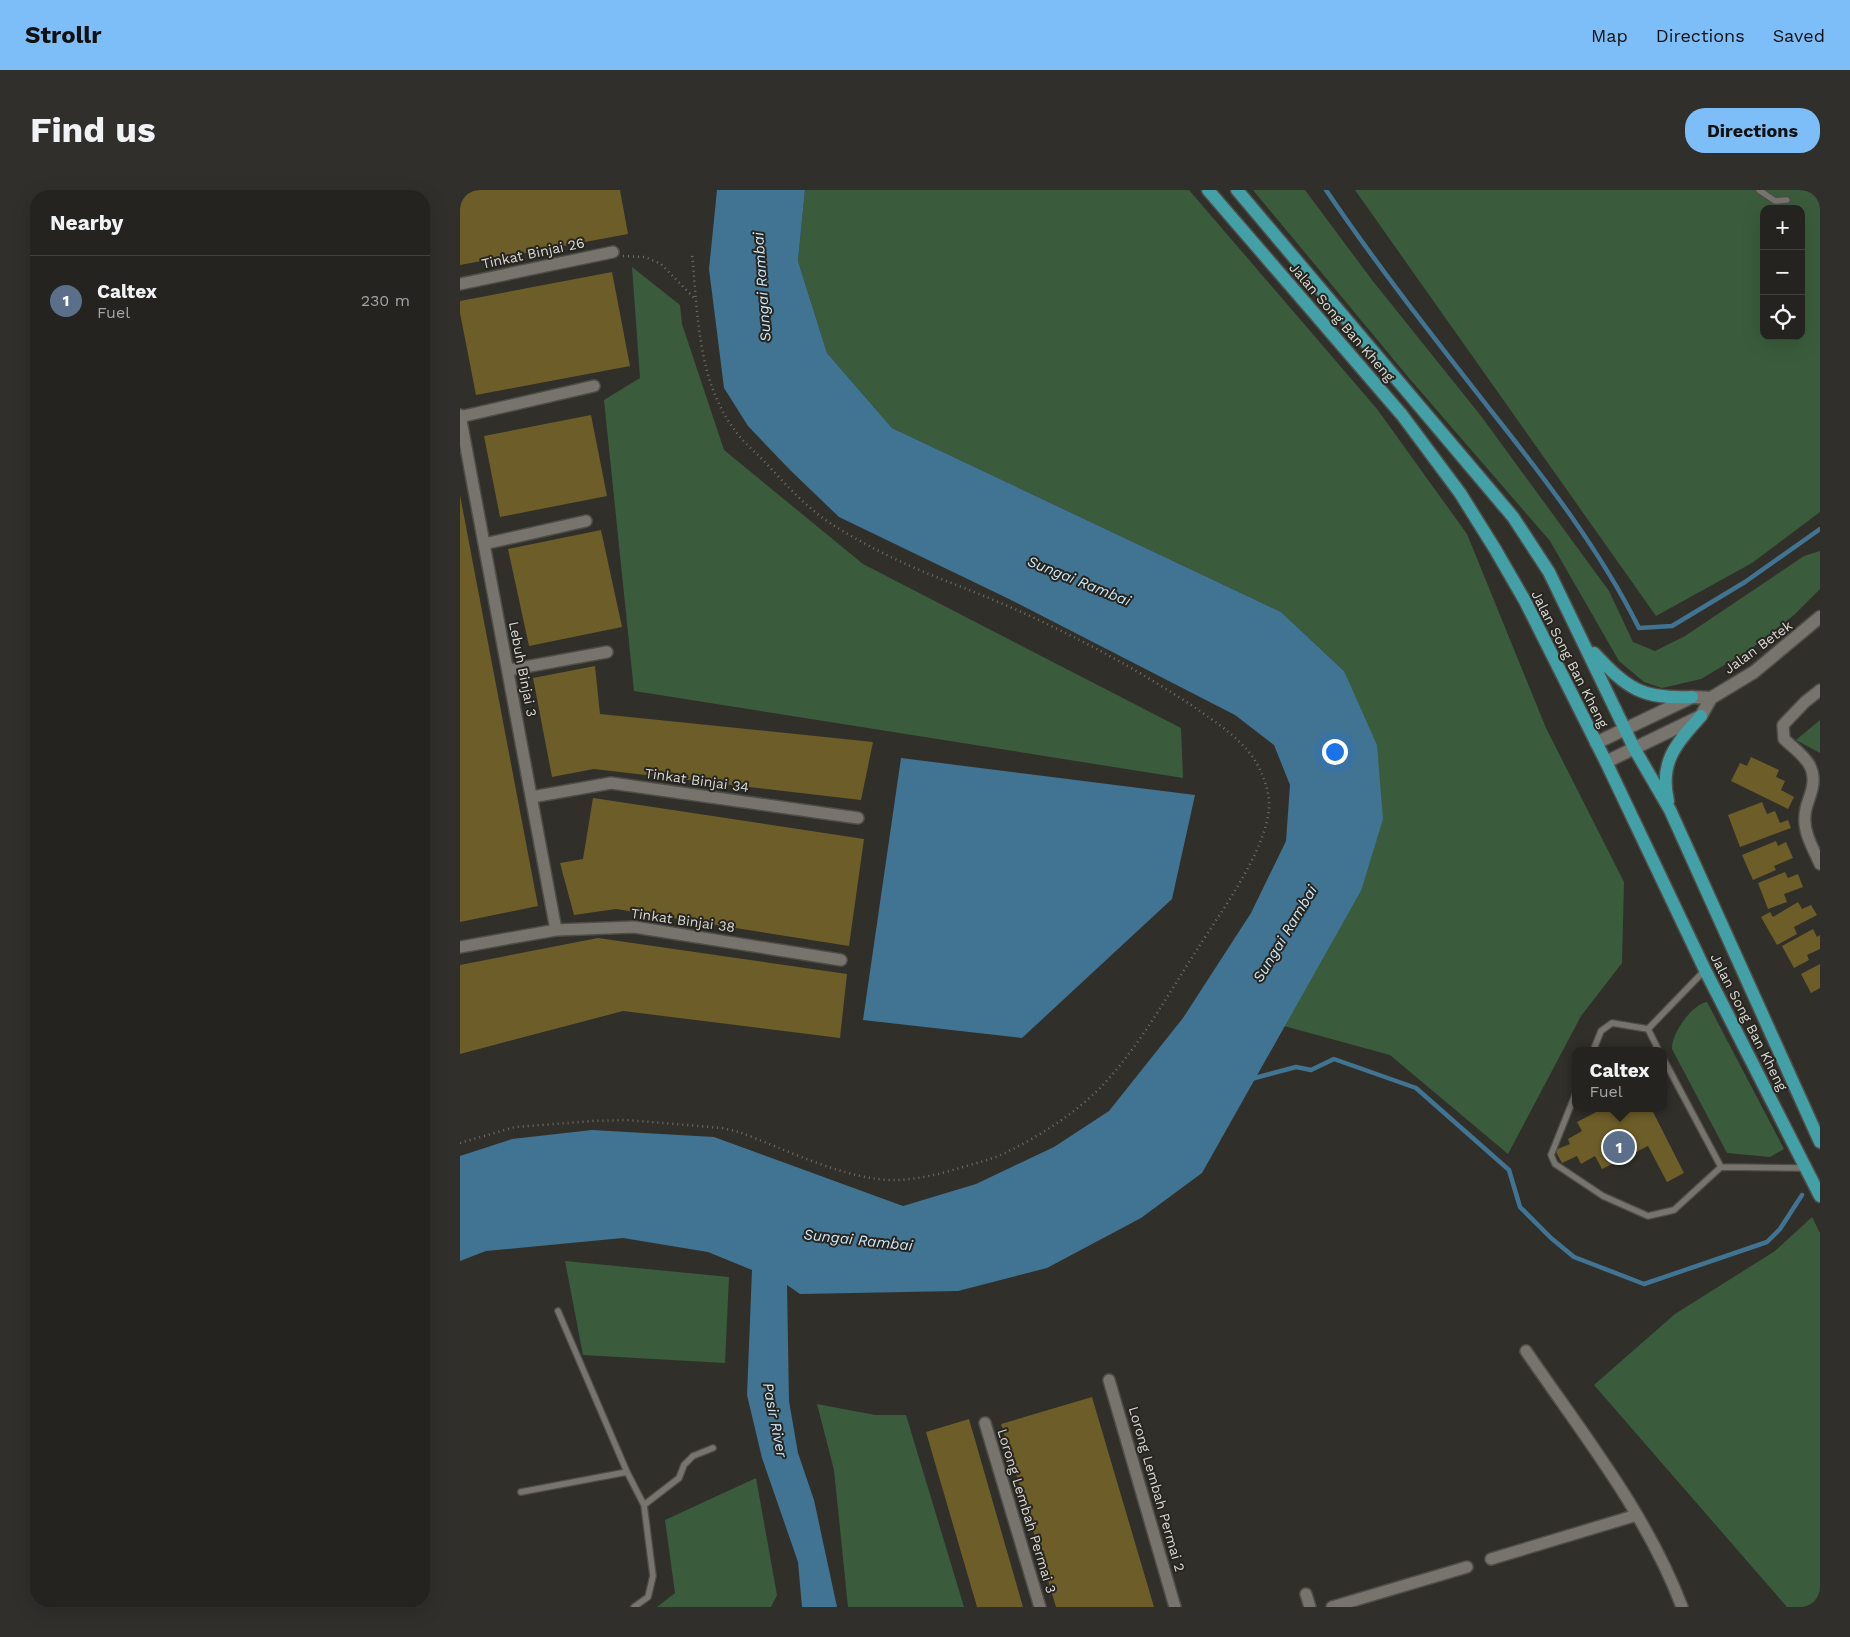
<!DOCTYPE html>
<meta charset="utf-8">
<style>
:root{--surface:#25231f;--page:#312f2c;--text:#f1f3f6;--muted:#a3a4a4;--line:#42403d;--accent:#7dbef9}
body{margin:0;font-family:"Work Sans",sans-serif;background:var(--page);color:var(--text)}
.controls{position:absolute;right:15px;top:15px;display:grid;overflow:hidden;border-radius:10px;box-shadow:0 5px 20px #0002}
.controls button{width:45px;height:45px;display:grid;place-items:center;padding:0;border:0;border-bottom:1px solid var(--line);background:var(--surface);color:var(--text);font:25px sans-serif}
.you{position:absolute;left:874px;top:561px;width:18px;height:18px;margin:-12px;border:4px solid #fff;border-radius:50%;background:#1a73e8;box-shadow:0 0 0 8px #1a73e833}
.badge{display:grid;place-items:center;width:32px;height:32px;border-radius:50%;background:var(--accent);color:#fff;font-size:16px;font-weight:700}
.pin{position:absolute;translate:-50% -50%;border:2px solid #fff;box-shadow:0 1px 5px #0006}
.popup{position:absolute;left:1112px;top:857px;width:95px;height:65px;box-sizing:border-box;display:grid;place-content:center;border-radius:10px;background:var(--surface);filter:drop-shadow(0 1px 4px #0005);font-size:16px;white-space:nowrap;color:var(--muted)}
.popup b{font-size:19px;color:var(--text)}
.popup::after{content:'';position:absolute;left:50%;top:100%;margin-left:-10px;border:10px solid transparent;border-top-color:var(--surface)}
.list{margin:0;padding:0;list-style:none}
h2{display:flex;justify-content:space-between;align-items:center;height:65px;margin:0;padding:0 20px;font-size:21px}
h2 small{font-size:16px;font-weight:400;color:var(--muted)}
.list li{display:grid;grid-template-columns:32px 1fr auto;gap:15px;align-items:center;box-sizing:border-box;height:90px;padding:0 20px;border-top:1px solid var(--line)}
.list b{display:block;font-size:19px;white-space:nowrap}
.list p{margin:0;font-size:16px;white-space:nowrap;color:var(--muted)}
.list em{font-size:16px;font-style:normal;color:var(--muted)}
.icon{flex:none;width:28px;height:28px;fill:none;stroke:currentColor;stroke-width:2;stroke-linecap:round;stroke-linejoin:round}
.map{position:relative;flex:none;width:1360px;height:1417px;overflow:hidden;border-radius:20px}
header{display:flex;align-items:center;gap:30px;box-sizing:border-box;height:70px;padding:0 25px;background:var(--accent);color:#111}
header strong{font-size:24px}
nav{display:flex;gap:28px;margin-inline-start:auto;font-size:18px}
.intro{display:flex;align-items:center;justify-content:space-between;box-sizing:border-box;height:120px;padding:0 30px}
h1{margin:0;font-size:35px}
.button{padding:12px 22px;border-radius:20px;background:var(--accent);color:#111;font-size:18px;font-weight:700}
main{display:flex;gap:30px;padding:0 30px}
aside{flex:1;background:var(--surface);border-radius:20px;box-shadow:0 5px 20px #0002}
.map>svg:first-child{display:block}
.green{fill:#3a5c3c;fill-rule:evenodd}
.water{fill:#417393}
.lines{fill:none;stroke-linecap:round;stroke-linejoin:round}
.stream{stroke:#417393;stroke-width:4.5}
.building{fill:#6d5d29}
.lane-casing{stroke:#4f4d48;stroke-width:8}
.street-casing{stroke:#4f4d48;stroke-width:14}
.secondary-casing{stroke:#4f4d48;stroke-width:15}
.primary-casing{stroke:#4f4d48;stroke-width:15}
.path{stroke:#72706b;stroke-width:2.5;stroke-dasharray:1 4;stroke-linecap:butt}
.lane{stroke:#77746e;stroke-width:5.5}
.street{stroke:#77746e;stroke-width:11}
.secondary{stroke:#77746e;stroke-width:12}
.primary{stroke:#42a0a6;stroke-width:12}
.labels{text-anchor:middle;stroke-width:4;stroke-linejoin:round;paint-order:stroke}
.street-label{font-size:14px;fill:#d9d8d4;stroke:#27251f}
.water-label{font-size:15px;font-style:italic;fill:#cae7fb;stroke:#27251f}
</style>
<header>
<strong>Strollr</strong>
<nav><a>Map</a><a>Directions</a><a>Saved</a></nav>
</header>
<div class="intro"><h1>Find us</h1><a class="button">Directions</a></div>
<main>
<aside>
<h2>Nearby<small></small></h2>
<ul class="list">
<li><span class="badge" style="background:#5c6f8a">1</span><div><b>Caltex</b><p>Fuel</p></div><em>230 m</em></li>
</ul>
</aside>
<div class="map">
<svg width="1360" height="1417" viewBox="0 0 1360 1417">
<rect width="100%" height="100%" fill="#312f29"/>
<path class="green" d="M345,0h384l188,219 90,125 79,194 78,154 -2,81 -41,53 -73,138 -118,-99 -106,-29 77,-135 -17,-220 -63,-59 -389,-184 -65,-75 -29,-92z
M793,0h52l67,90 109,136 128,175 24,51 22,9 30,-15 119,-80 16,-5v38l-26,26 -46,36 -47,28 -39,9 -18,-6 -25,-21 -69,-120 -141,-163z
M895,0h465v322l-68,51 -96,53zM1304,19h37v127h-37z
M172,77l48,38 2,19 42,126 139,114 318,164 2,50 -549,-87 -30,-291 36,-22z
M1360,530v33l-24,-13z
M1247,812l77,147 -14,8 -43,-4 -55,-104c-1,-15 20,-45 35,-47z
M1352,1027l8,16v374h-33l-193,-222 81,-71 100,-63z
M105,1071l164,16 -4,86 -142,-8z
M357,1214l58,11h31l58,192h-116l-14,-137z
M296,1288l21,117 -6,12h-114l18,-14 -10,-73z"/>
<path class="water" d="M257,0h88l-7,71 29,92 65,75 389,184 63,59 33,74 6,74 -22,72 -159,282 -61,45 -94,50 -89,23 -158,3 -13,-9 2,116 9,52 16,47 23,107h-35l-4,-45 -36,-104 -15,-63 5,-125 -44,-18 -85,-14 -137,13 -26,10v-105l52,-17 80,-9 122,7 189,69 73,-22 78,-37 55,-36 74,-93 68,-105 35,-72 4,-56 -16,-40 -39,-30 -226,-116 -170,-82 -49,-47 -42,-44 -24,-38 -15,-119z
M441,568l294,37 -23,104 -150,139 -159,-18z"/>
<g class="lines">
<path class="stream" d="M866,0c52,77 109,149 166,222 54,68 108,138 147,216l33,-2 73,-44 75,-53
M791,889l45,-12 15,3 23,-11 82,29 93,82 11,37 31,31 23,19 70,27 123,-42 13,-13 22,-34"/>
</g>
<path class="building" d="M0,0h160l8,44 -168,31z
M152,82l18,94 -154,29 -16,-82v-12z
M131,225l16,81 -107,21 -16,-81z
M0,305l78,411 -78,16z
M141,340l21,97 -93,19 -21,-97z
M135,476l5,48 273,28 -12,58 -267,-31 -42,8 -19,-99z
M1291,567l28,13 -3,7 9,4 -4,9 13,7 -6,12 -57,-28 9,-18 7,3z
M133,608l271,41 -15,107 -233,-37 -42,6 -14,-52 23,-4z
M1302,612l5,12 8,-3 5,12 8,-3 3,8 -51,19 -12,-32z
M1316,651l2,5 8,-4 7,16 -19,8 2,4 -23,10 -11,-25z
M1325,682l3,6 10,-4 5,13 -19,7 3,8 -19,7 -10,-26z
M1338,712l4,7 9,-4 6,10 -23,12 3,7 -20,11 -16,-28 9,-5 3,5z
M1353,739l4,8 3,-2v14l-13,6 2,5 -15,8 -12,-22z
M138,748l249,36 -7,64 -217,-27 -163,43v-89z
M1360,774v24l-9,5 -10,-19z
M1144,918h47l33,65 -17,9 -19,-36 -46,23 -7,-13 -14,8 -4,-8 -15,7 -7,-13 15,-6 -2,-5 14,-8 -5,-9z
M632,1207l62,210h-98l-55,-183z
M509,1229l54,188h-46l-51,-175z"/>
<g class="lines">
<defs>
<path id="lane" d="M1299,0l16,11 12,-1
M1188,839l57,-59
M1188,839l11,22
M1133,861l8,-20 11,-8 36,6
M1203,868l58,109
M1115,905l-24,60 4,9 48,32 45,20 26,-6 47,-43 83,1
M98,1121l69,161 17,33 9,71 -5,21 -14,10
M61,1302l106,-20
M184,1315l35,-27 5,-13 9,-9 20,-8"/>
<path id="street" d="M0,94l153,-32
M0,225l96,515
M0,227l134,-31
M24,354l102,-23
M48,480l99,-18
M1360,500l-15,12 -22,23 1,14c16,15 34,25 28,50 -2,9 -7,18 -7,27 -2,16 9,34 15,48
M72,607l79,-14 247,35
M0,757l96,-17 78,-3 207,33
M1066,1161c56,82 121,163 156,256
M649,1190l66,227
M525,1233l55,184
M1031,1369l146,-44
M846,1404l4,13
M872,1417l135,-40"/>
<path id="secondary" d="M1136,553l96,-46 19,1
M1146,572l95,-46 10,-18 43,-26 66,-55"/>
<path id="primary" d="M748,0l194,225 58,78 35,56 30,52 81,161 99,208 115,226
M777,0l276,327 36,55 85,176 36,62 150,332
M1134,463c34,36 47,46 98,44
M1208,611c-9,-39 8,-57 33,-85"/>
</defs>
<use href="#lane" class="lane-casing"/>
<use href="#street" class="street-casing"/>
<use href="#secondary" class="secondary-casing"/>
<use href="#primary" class="primary-casing"/>
<path class="path" d="M163,66l22,1 16,7 35,36
M0,953l55,-16 78,-6 33,-1 96,8 17,4c46,17 111,50 159,48 21,-1 42,-6 62,-12 15,-5 31,-8 45,-15 35,-17 71,-40 98,-68 37,-40 65,-90 95,-137 23,-36 74,-105 71,-148 -2,-16 -8,-31 -17,-44 -16,-21 -39,-36 -61,-51 -59,-39 -123,-73 -188,-101 -37,-16 -75,-29 -110,-46 -21,-10 -43,-22 -63,-35 -26,-17 -47,-42 -69,-65 -9,-9 -20,-18 -27,-29 -37,-50 -36,-116 -42,-175"/>
<use href="#lane" class="lane"/>
<use href="#street" class="street"/>
<use href="#secondary" class="secondary"/>
<use href="#primary" class="primary"/>
</g>
<g class="labels">
<g class="street-label">
<text transform="translate(73 63) rotate(-12)" y="5">Tinkat Binjai 26</text>
<text transform="translate(882 132) rotate(49)" y="5">Jalan Song Ban Kheng</text>
<text transform="translate(1298 457) rotate(-36)" y="5">Jalan Betek</text>
<text transform="translate(1110 469) rotate(63)" y="5">Jalan Song Ban Kheng</text>
<text transform="translate(63 479) rotate(79)" y="5">Lebuh Binjai 3</text>
<text transform="translate(237 590) rotate(8)" y="5">Tinkat Binjai 34</text>
<text transform="translate(223 730) rotate(8)" y="5">Tinkat Binjai 38</text>
<text transform="translate(1289 832) rotate(63)" y="5">Jalan Song Ban Kheng</text>
<text transform="translate(697 1299) rotate(74)" y="5">Lorong Lembah Permai 2</text>
<text transform="translate(567 1321) rotate(73)" y="5">Lorong Lembah Permai 3</text>
</g>
<g class="water-label">
<text transform="translate(302 97) rotate(-94)" y="5">Sungai Rambai</text>
<text transform="translate(619 391) rotate(22)" y="5">Sungai Rambai</text>
<text transform="translate(825 744) rotate(-59)" y="5">Sungai Rambai</text>
<text transform="translate(398 1050) rotate(6)" y="5">Sungai Rambai</text>
<text transform="translate(315 1230) rotate(79)" y="5">Pasir River</text>
</g>
</g>
</svg>
<div class="controls">
<button>+</button>
<button>−</button>
<button><svg class="icon" aria-label="locate" viewBox="0 0 24 24"><circle cx="12" cy="12" r="6"/><path d="M12 2v4M12 18v4M2 12h4M18 12h4"/></svg></button>
</div>
<div class="you"></div>
<div class="pin badge" style="left:1159px;top:957px;background:#5c6f8a">1</div>
<div class="popup"><b>Caltex</b>Fuel</div>
</div>
</main>
